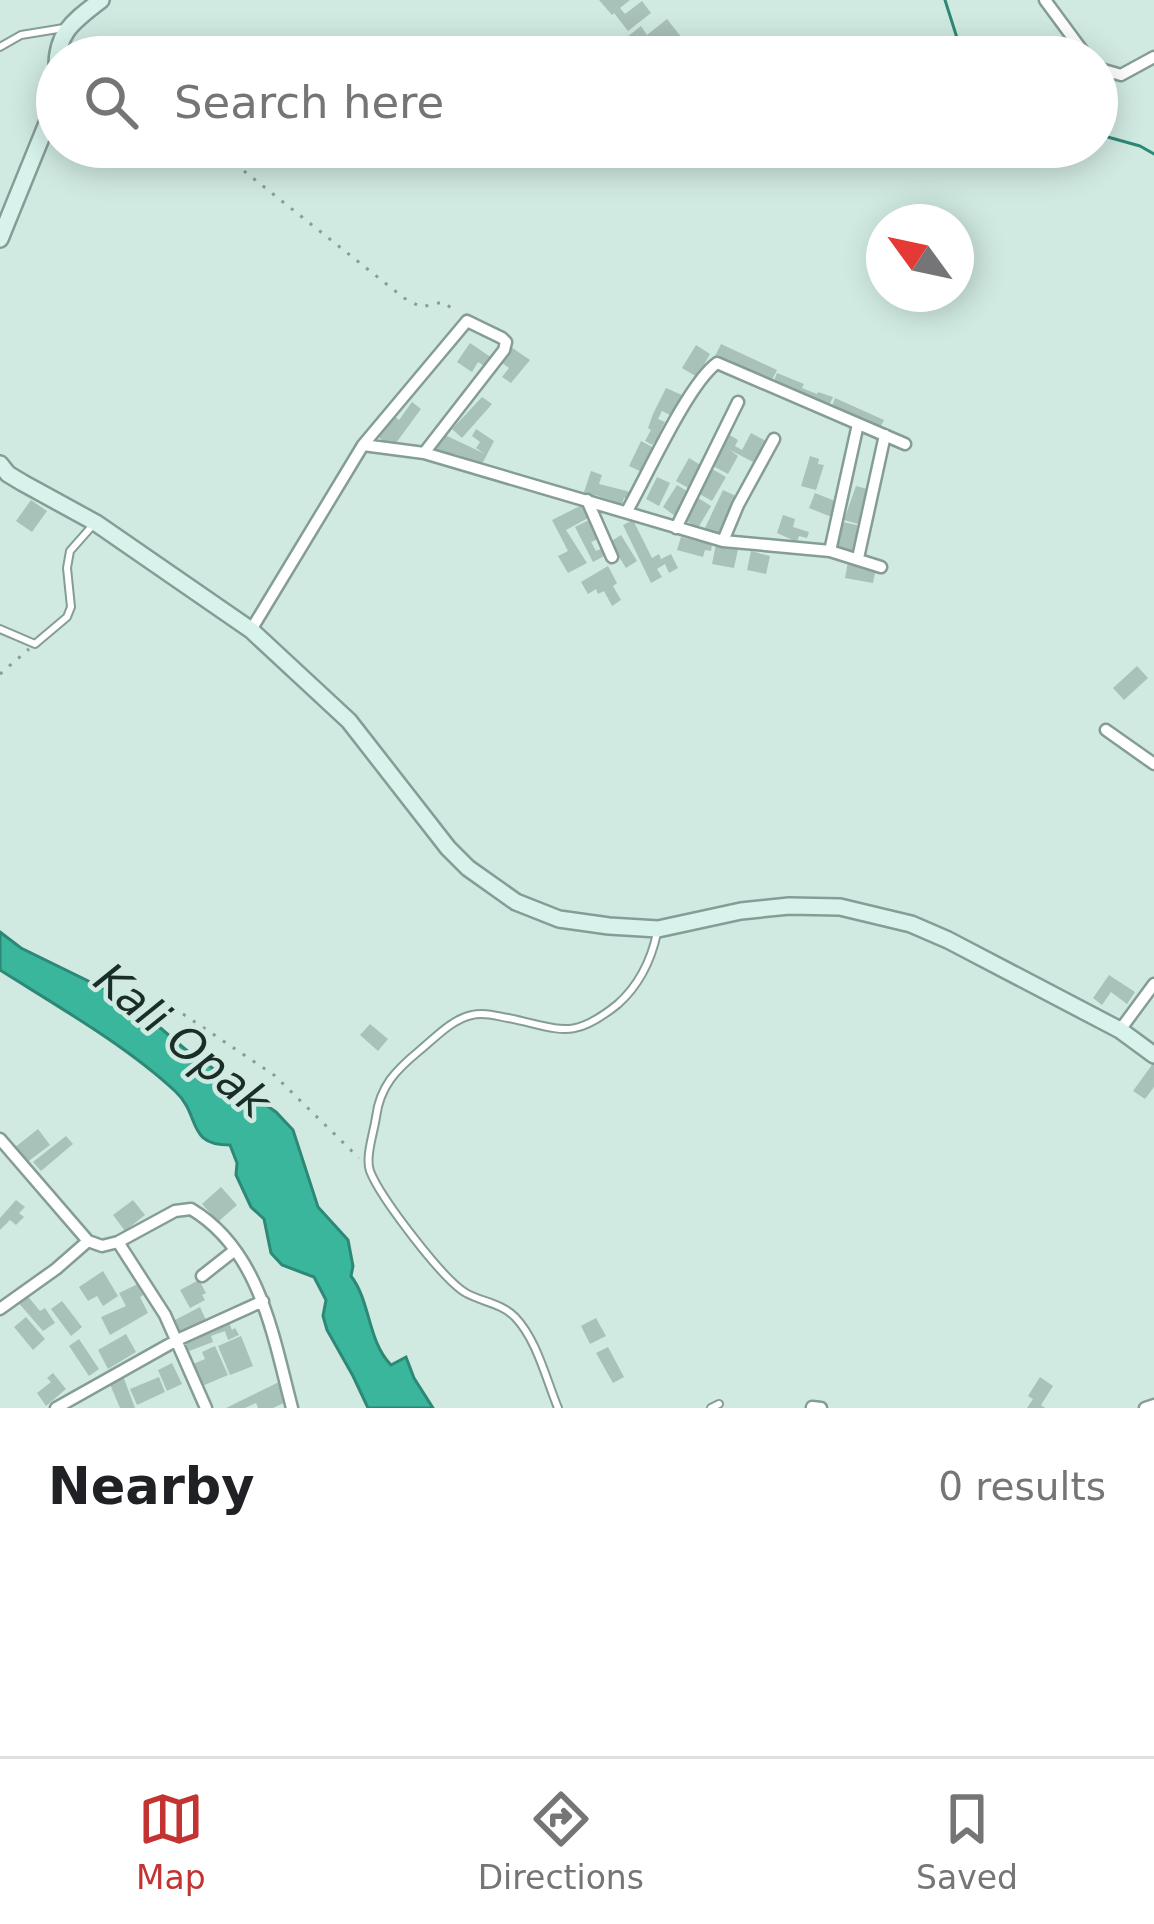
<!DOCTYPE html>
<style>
:root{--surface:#fff;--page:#f2f2f2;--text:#202124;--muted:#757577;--line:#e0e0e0;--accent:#c23331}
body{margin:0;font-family:"DejaVu Sans",sans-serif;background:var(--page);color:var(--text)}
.compass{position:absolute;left:866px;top:204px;width:108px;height:108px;border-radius:50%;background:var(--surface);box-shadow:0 6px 30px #0003;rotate:303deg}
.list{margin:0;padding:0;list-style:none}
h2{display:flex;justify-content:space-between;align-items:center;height:156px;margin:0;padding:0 48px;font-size:51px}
h2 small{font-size:39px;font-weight:400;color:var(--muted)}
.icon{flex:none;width:66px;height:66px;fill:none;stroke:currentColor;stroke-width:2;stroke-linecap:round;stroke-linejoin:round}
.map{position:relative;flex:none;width:1154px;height:1408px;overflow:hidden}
.search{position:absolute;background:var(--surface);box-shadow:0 6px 30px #0003;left:36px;right:36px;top:36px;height:132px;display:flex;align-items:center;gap:30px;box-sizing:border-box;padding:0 42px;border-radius:66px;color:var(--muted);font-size:45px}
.sheet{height:348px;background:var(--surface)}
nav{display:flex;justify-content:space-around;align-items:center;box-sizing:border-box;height:168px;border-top:3px solid var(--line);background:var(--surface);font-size:33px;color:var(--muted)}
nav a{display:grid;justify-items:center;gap:6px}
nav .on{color:var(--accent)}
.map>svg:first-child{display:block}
.water{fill:#3ab69d;stroke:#2e8876;stroke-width:3}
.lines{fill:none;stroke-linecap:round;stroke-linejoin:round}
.stream{stroke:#2e8876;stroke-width:3}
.building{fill:#a8c1b9}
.lane-casing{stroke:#859d96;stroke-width:10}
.street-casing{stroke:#859d96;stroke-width:15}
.secondary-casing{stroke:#859d96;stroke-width:20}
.path{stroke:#889c96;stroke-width:3;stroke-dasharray:3 9;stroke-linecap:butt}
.lane{stroke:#fff;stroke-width:6}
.street{stroke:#fff;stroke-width:10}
.secondary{stroke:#d7f3ec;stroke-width:15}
.labels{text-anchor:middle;stroke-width:9;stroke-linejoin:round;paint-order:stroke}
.water-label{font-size:45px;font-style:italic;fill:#192e29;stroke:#d0eae2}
</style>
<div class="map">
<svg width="1154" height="1408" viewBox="0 0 1154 1408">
<rect width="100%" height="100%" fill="#d0eae2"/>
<path class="water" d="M0,932l21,16 108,53 56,48 91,63 17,18 25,77 30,33 5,26 -2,10c20,26 16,64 40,89l15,-8 8,21 19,30h-65l-15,-32 -26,-46 -4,-14 3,-16 -12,-23 -32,-12 -11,-12 -7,-34 -13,-12 -15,-32 1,-12 -7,-18c-44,0 -29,-29 -54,-53 -49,-46 -119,-86 -176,-122z"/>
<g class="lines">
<path class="stream" d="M945,0l13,41 12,16
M1097,134l43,12 14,8"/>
</g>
<path class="building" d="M599,0h31l-10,8 5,6 17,-13 9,12 -23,18 -14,-18 -2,2z
M667,19l15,19 -19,15 -11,-14 -19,15 -11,-13 19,-15 6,9z
M470,343l25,17 -6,9 -11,-7 -6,10 -15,-10z
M721,344l56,26 -6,12 -56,-26z
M696,345l14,9 -13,23 -15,-9z
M511,347l19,13 -19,23 -9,-6 7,-9 -8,-6z
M777,373l27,11 -2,4 15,6 1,-2 15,5 -5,11 -55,-25z
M666,388l18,8 -10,21 -12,-6 -4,8 7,3 -7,14 4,2 -3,6 -5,-2 -1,3 -8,-4 6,-11 -3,-2 5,-14z
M482,397l10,7 -30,34 -10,-9z
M835,398l49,22 -5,10 -48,-21z
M412,402l9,7 -28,38 -15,-10 15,-22 6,5z
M476,429l18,12 -12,23 -27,-10 -3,5 -17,-7 8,-18 42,20 -9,-6 4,-6 -8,-6z
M751,433l15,8 -11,22 -25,-13 8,6 -10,18 -17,-9 17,-31 10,6 -3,6 7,4z
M641,441l17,9 -12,24 -17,-8z
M810,456l9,3 -1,5 6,1 -8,25 -15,-4z
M689,458l13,8 -12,23 -14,-8z
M712,469l14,8 -14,24 -14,-8z
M591,471l11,4 -3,9 28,7 4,3 -2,6 -5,-2 -3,9 -9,-3 1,-3 -18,-6 -1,4 -11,-4z
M657,477l13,6 -11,23 -13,-7z
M677,485l13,8 -15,23 -12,-9z
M856,486l15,4 -9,35 -18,-5z
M723,490l15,7 -19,40 -15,-7z
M815,493l25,10 -6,15 -25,-10z
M698,498l13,8 -13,22 -13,-8z
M31,500l16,11 -15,21 -16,-11z
M582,505l6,13 -22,12 21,33 -19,10 -10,-17 10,-5 -16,-31z
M783,515l12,4 -2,8 16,5 -2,6 -8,-2 -2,6 -20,-9z
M591,519l9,19 -9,4 5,9 7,-3 3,7 -13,7 -18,-35z
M633,520l19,38 7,-4 2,5 10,-5 7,14 -9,5 -4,-9 -8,5 5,8 -11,6 -28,-58z
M843,522l18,4 -6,28 -18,-3z
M621,535l16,26 -11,7 -16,-26z
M681,537l31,8 -1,6 -6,-1 -2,7 -26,-7z
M716,544l22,5 -4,19 -22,-4z
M751,551l19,5 -4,18 -19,-4z
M848,562l28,6 -3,15 -28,-5z
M608,566l9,17 -4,3 8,14 -9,6 -8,-15 -6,3 -2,-5 -8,5 -7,-12z
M1137,666l11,12 -24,22 -11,-12z
M1109,975l26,17 -8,12 -16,-12 -9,13 -9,-7z
M370,1024l18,15 -10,12 -18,-16z
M1154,1062v25l-9,12 -12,-8z
M38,1129l12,16 -24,18 -12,-15z
M66,1136l7,8 -32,27 -8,-9z
M221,1187l16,18 -19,17 -16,-18z
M16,1200l9,7 -6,6 5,4 -8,8 -6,-5 -10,10v-12z
M133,1200l12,15 -20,16 -12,-16z
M103,1271l15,25 -15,10 -6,-10 -9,5 -9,-14z
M199,1280l7,13 -4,2 3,5 -15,8 -10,-18z
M138,1284l5,11 -3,2 8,16 -38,22 -9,-18 25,-11 -7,-13z
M25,1293l15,18 5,-3 10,15 -12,8 -27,-31z
M62,1301l20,26 -11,9 -20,-27z
M200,1307l6,13 -28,12 -5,-11z
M26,1317l19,22 -12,11 -19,-23z
M596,1318l10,18 -16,8 -9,-18z
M228,1320l4,10 3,-2 4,7 -11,5 -3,-9 -14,5 2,6 -24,9 -5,-11z
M126,1334l10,18 -28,17 -10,-19z
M241,1336l12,30 -23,9 -12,-29z
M79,1339l20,30 -10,7 -20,-30z
M215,1346l13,29 -26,11 -11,-21 14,-6 -3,-7z
M608,1347l16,30 -11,6 -17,-30z
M172,1363l10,21 -15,7 -9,-21z
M53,1373l13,16 -20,17 -9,-13 14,-11 -4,-4z
M123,1376l12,32h-15l-11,-26z
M159,1377l6,15 -28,13 -7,-16z
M1040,1377l13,9 -12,19 4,3h-18l6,-9 -5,-3z
M279,1382l9,19 -15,7h-15l-2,-5 -11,5h-19z"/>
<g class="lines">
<defs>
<path id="lane" d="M0,47l21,-12 43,-7
M0,629l35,15 32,-27 4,-10 -4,-39 3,-17 23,-26
M558,1408c-12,-29 -21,-68 -43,-91 -14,-14 -33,-15 -49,-24 -23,-13 -86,-96 -96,-122 -5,-14 4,-39 6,-54 4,-31 20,-47 43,-66 16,-13 33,-32 53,-36 12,-3 24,1 36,3 54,11 64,23 110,-14 21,-19 33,-43 39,-71
M711,1408l8,-4"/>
<path id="street" d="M1045,0l42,57
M1097,68l24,7 33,-18
M363,445l61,8 299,88 107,10 51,16
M587,500l25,57
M627,511c20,-35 61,-127 90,-148l188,81
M676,528l62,-126
M723,541l15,-36 36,-66
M830,551l28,-127
M858,558l27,-123
M251,630l112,-185 104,-124 35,17 4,4 -2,8 -80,103
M1106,730l48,34
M1120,1030l34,-46
M0,1139l88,102 14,5 16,-4 47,73 41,93
M118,1242l57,-31 16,-2c69,41 82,127 101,199
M202,1276l33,-26
M0,1309l56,-40 32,-28
M812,1407l9,1
M56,1408l121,-68 86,-39
M1145,1408l9,-3"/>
<path id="secondary" d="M57,69c-1,-37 17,-48 44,-69
M0,239l50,-123 7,-25
M0,464l8,10 15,9 73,40 155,107 98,91 99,127 20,20 48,34 43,17 50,7 49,3 83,-18 48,-5 51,1 71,17 37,16 172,90 34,25"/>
</defs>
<use href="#lane" class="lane-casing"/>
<use href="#street" class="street-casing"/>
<use href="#secondary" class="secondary-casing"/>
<path class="path" d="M244,171l160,127 17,9 22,-5 14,10
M0,674l29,-25
M183,1014l91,61 85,83"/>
<use href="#lane" class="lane"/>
<use href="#street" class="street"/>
<use href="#secondary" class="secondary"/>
</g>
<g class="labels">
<g class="water-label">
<text transform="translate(183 1040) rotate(40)" y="16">Kali Opak</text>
</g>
</g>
</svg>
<svg class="compass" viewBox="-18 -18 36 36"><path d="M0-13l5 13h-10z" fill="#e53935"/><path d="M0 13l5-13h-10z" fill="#757577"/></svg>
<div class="search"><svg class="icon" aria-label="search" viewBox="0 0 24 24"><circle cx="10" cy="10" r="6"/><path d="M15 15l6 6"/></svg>Search here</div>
</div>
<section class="sheet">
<h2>Nearby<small>0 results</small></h2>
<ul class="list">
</ul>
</section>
<nav>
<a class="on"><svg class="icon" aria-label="map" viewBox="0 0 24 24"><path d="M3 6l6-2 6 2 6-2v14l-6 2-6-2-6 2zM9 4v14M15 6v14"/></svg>Map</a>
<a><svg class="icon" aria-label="directions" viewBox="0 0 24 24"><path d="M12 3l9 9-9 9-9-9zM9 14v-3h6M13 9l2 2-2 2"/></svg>Directions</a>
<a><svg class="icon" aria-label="saved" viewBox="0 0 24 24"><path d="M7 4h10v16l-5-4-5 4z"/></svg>Saved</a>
</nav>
